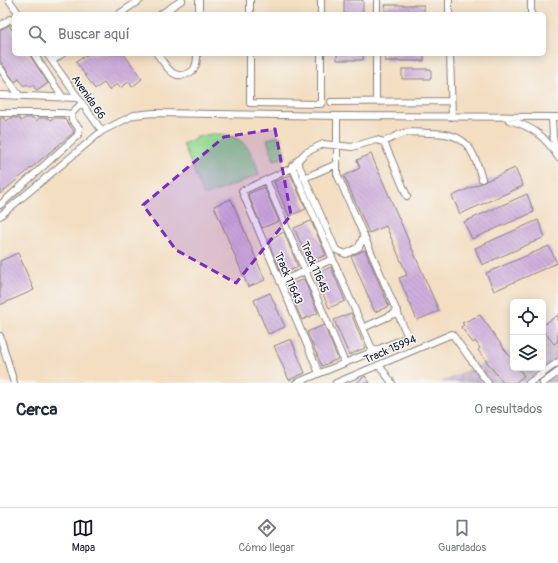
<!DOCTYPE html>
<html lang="es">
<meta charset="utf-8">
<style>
:root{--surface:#fff;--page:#f2f2f3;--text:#1f2937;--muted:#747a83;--line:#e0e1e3;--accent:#111827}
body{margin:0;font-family:Pangolin,sans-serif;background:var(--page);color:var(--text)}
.controls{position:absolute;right:12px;bottom:12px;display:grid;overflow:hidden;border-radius:6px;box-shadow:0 2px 10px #0003}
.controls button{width:36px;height:36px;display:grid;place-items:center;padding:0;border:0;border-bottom:1px solid var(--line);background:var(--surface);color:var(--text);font:20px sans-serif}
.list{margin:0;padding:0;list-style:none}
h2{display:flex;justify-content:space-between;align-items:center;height:52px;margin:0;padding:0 16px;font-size:17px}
h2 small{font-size:13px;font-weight:400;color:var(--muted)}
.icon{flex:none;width:22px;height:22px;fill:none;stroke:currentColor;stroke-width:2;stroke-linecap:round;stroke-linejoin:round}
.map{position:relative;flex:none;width:558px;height:383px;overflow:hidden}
.search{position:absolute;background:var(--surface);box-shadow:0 2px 10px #0003;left:12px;right:12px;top:12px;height:44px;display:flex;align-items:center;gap:10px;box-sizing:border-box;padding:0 14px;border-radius:6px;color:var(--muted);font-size:15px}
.sheet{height:124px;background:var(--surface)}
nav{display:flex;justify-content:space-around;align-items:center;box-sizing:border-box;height:56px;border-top:1px solid var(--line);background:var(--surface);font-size:11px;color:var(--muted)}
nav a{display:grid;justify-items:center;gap:2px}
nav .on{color:var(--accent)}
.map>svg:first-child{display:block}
.industrial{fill:url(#industrial-grid)}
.green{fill:#93d891;stroke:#5a7d66}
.building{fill:url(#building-back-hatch)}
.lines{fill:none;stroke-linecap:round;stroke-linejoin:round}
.minor-casing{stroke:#8a807e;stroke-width:8}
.minor{stroke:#fff;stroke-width:6}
.marked{fill:#7b2cbf;fill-opacity:0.2;stroke:#7b2cbf;stroke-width:3;stroke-dasharray:8 5;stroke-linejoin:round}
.labels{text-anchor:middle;stroke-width:3;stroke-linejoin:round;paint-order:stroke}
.street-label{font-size:11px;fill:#22223b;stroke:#f6f6f2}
</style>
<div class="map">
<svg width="558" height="383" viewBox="0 0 558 383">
<defs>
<pattern id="industrial-grid" width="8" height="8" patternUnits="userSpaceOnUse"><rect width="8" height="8" fill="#cebed2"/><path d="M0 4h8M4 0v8" fill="none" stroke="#b1a3b5"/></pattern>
<pattern id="building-back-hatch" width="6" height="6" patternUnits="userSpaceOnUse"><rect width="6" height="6" fill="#cfafdb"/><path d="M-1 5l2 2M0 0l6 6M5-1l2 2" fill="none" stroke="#b196bd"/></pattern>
</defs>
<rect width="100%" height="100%" fill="#f6f6f2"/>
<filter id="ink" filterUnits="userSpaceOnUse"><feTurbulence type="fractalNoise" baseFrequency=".025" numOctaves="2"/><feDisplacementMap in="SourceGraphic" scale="8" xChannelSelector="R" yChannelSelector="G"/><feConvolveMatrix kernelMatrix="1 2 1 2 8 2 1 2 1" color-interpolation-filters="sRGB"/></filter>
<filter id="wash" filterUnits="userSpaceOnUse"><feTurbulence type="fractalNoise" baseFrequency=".012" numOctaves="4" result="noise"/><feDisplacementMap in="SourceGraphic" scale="16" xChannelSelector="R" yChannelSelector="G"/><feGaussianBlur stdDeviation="0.9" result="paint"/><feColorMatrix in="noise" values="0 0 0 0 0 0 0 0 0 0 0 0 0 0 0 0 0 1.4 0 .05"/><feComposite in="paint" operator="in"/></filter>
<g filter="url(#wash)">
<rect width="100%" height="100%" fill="#f3dec2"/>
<path class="industrial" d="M558,330v53h-120l75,-33v18h30v-31z"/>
<path class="green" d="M211,134c30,-1 41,13 48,41l-55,21 -21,-52 14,-7z
M280,136l6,21 -12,3 -7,-21z"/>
<g id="blocks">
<path class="building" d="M344,0h19v14h-19z
M385,5h39v9h-39z
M9,25l5,8v21h15l19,29 -11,8 -4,-6 -3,2 -3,-3 -3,2 -5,-7 -4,3 -15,-21v-31z
M88,54h36l18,25 -10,8 -3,-5 -9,6 -3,-4 -8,6 -5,-7 -9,6 -19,-27z
M337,54h26v6h-26z
M385,54h39v7h-39z
M402,69h29v10h-29z
M0,118h4l2,3 5,-3h8l2,3 4,-3h8l3,3 3,-3h9l2,2 3,-2h11l10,13 -1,2 -73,61z
M371,154l68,157 -22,9 -18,-42 8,-3 -21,-49 -17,7 -25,-57 16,-8 -3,-8z
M515,168l8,18 -63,28 -8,-18z
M291,175l15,34 -17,7 -15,-34z
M264,187l15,34 -17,7 -14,-34z
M527,194l7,18 -62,27 -8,-17z
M231,199l34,81 -17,7 -34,-81z
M538,220l7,17 -63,28 -7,-17z
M311,221l15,34 -17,7 -15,-34z
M284,232l14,35 -16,7 -15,-34z
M549,246l8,17 -63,28 -8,-18z
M365,250l24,56 -14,6 -24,-56z
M18,253l16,37 -34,15v-44z
M331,267l14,34 -16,7 -15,-34z
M304,279l14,34 -16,7 -15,-34z
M270,293l15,34 -17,7 -14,-34z
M351,313l14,35 -16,7 -15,-35z
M480,315l33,46v7h5l6,8 -9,7h-12l-25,-33 2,-2 -5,-7 -2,2 -12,-16 3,-2 -2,-2z
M558,315v26l-4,3 -11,-14v-5z
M324,325l14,34 -16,7 -15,-34z
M291,339l14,34 -16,7 -15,-34z
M365,376l5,7h-14z"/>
</g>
</g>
<g filter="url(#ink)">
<use href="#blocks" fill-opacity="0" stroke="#8a807e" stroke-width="1"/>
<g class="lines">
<defs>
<path id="minor" d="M9,0l10,14
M321,0v14
M449,0v14
M119,14l21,-14
M161,14l21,-14
M199,14v-14
M250,14v-14
M377,14v-14
M531,14v-14
M0,26l10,-7 4,3
M34,54l29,44
M47,54l55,77
M157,54c5,6 10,15 16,19 7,5 19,1 22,-6 2,-4 2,-9 2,-13
M250,54v49l71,1v-50
M450,54l2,63
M52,61l10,-7
M0,68l19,27
M0,95l78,3
M331,102l120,-1
M376,102v-48
M0,113h63l8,1
M71,114l11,-11
M552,118l1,19 5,14
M509,120c24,7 36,16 49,37
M384,142c6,-3 13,-7 20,-9 8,-2 16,0 25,0 13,0 28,1 38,12 8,9 11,22 15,34
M297,161l39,89 10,4 13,-7 5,-12
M292,166l81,185
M304,178l33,-14
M266,180l79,183
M0,205l78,-70 1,-7 -7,-8 -1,-6
M0,216l102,-85 32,-16 20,-2 183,3 221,1
M280,282l53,-23
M363,328l35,-16
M0,336l14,47
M379,365l13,18
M319,373l-77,-182 48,-22 15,-16 18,-9 29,3 24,-7 8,2 23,54
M296,383l112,-46 -71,-163v-58
M336,383l116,-49 36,49
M529,383l29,-21
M543,383l15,-11"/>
</defs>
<use href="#minor" class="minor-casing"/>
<use href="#minor" class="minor"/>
</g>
</g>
<path class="marked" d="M275,129l16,86 -55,68 -60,-33 -33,-45 81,-68z"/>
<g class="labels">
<g class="street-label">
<text transform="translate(89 97) rotate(55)" y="4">Avenida 66</text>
<text transform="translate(315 267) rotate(67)" y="4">Track 11645</text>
<text transform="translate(289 278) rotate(67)" y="4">Track 11643</text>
<text transform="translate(390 349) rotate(-23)" y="4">Track 15994</text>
</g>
</g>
</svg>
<div class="controls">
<button><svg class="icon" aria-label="locate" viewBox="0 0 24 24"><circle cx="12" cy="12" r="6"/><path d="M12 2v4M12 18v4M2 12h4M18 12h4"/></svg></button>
<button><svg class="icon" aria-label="layers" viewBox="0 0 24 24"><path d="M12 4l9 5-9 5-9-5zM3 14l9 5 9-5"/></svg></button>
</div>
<div class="search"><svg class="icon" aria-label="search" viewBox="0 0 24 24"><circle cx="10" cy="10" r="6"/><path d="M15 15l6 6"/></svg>Buscar aquí</div>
</div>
<section class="sheet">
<h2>Cerca<small>0 resultados</small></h2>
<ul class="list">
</ul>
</section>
<nav>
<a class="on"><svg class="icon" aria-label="map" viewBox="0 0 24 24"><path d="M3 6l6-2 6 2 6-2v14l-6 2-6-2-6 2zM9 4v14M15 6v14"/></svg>Mapa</a>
<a><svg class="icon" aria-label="directions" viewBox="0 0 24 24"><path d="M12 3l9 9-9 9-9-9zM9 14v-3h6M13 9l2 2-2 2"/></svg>Cómo llegar</a>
<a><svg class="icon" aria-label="saved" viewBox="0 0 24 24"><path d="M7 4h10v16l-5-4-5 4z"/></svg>Guardados</a>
</nav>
